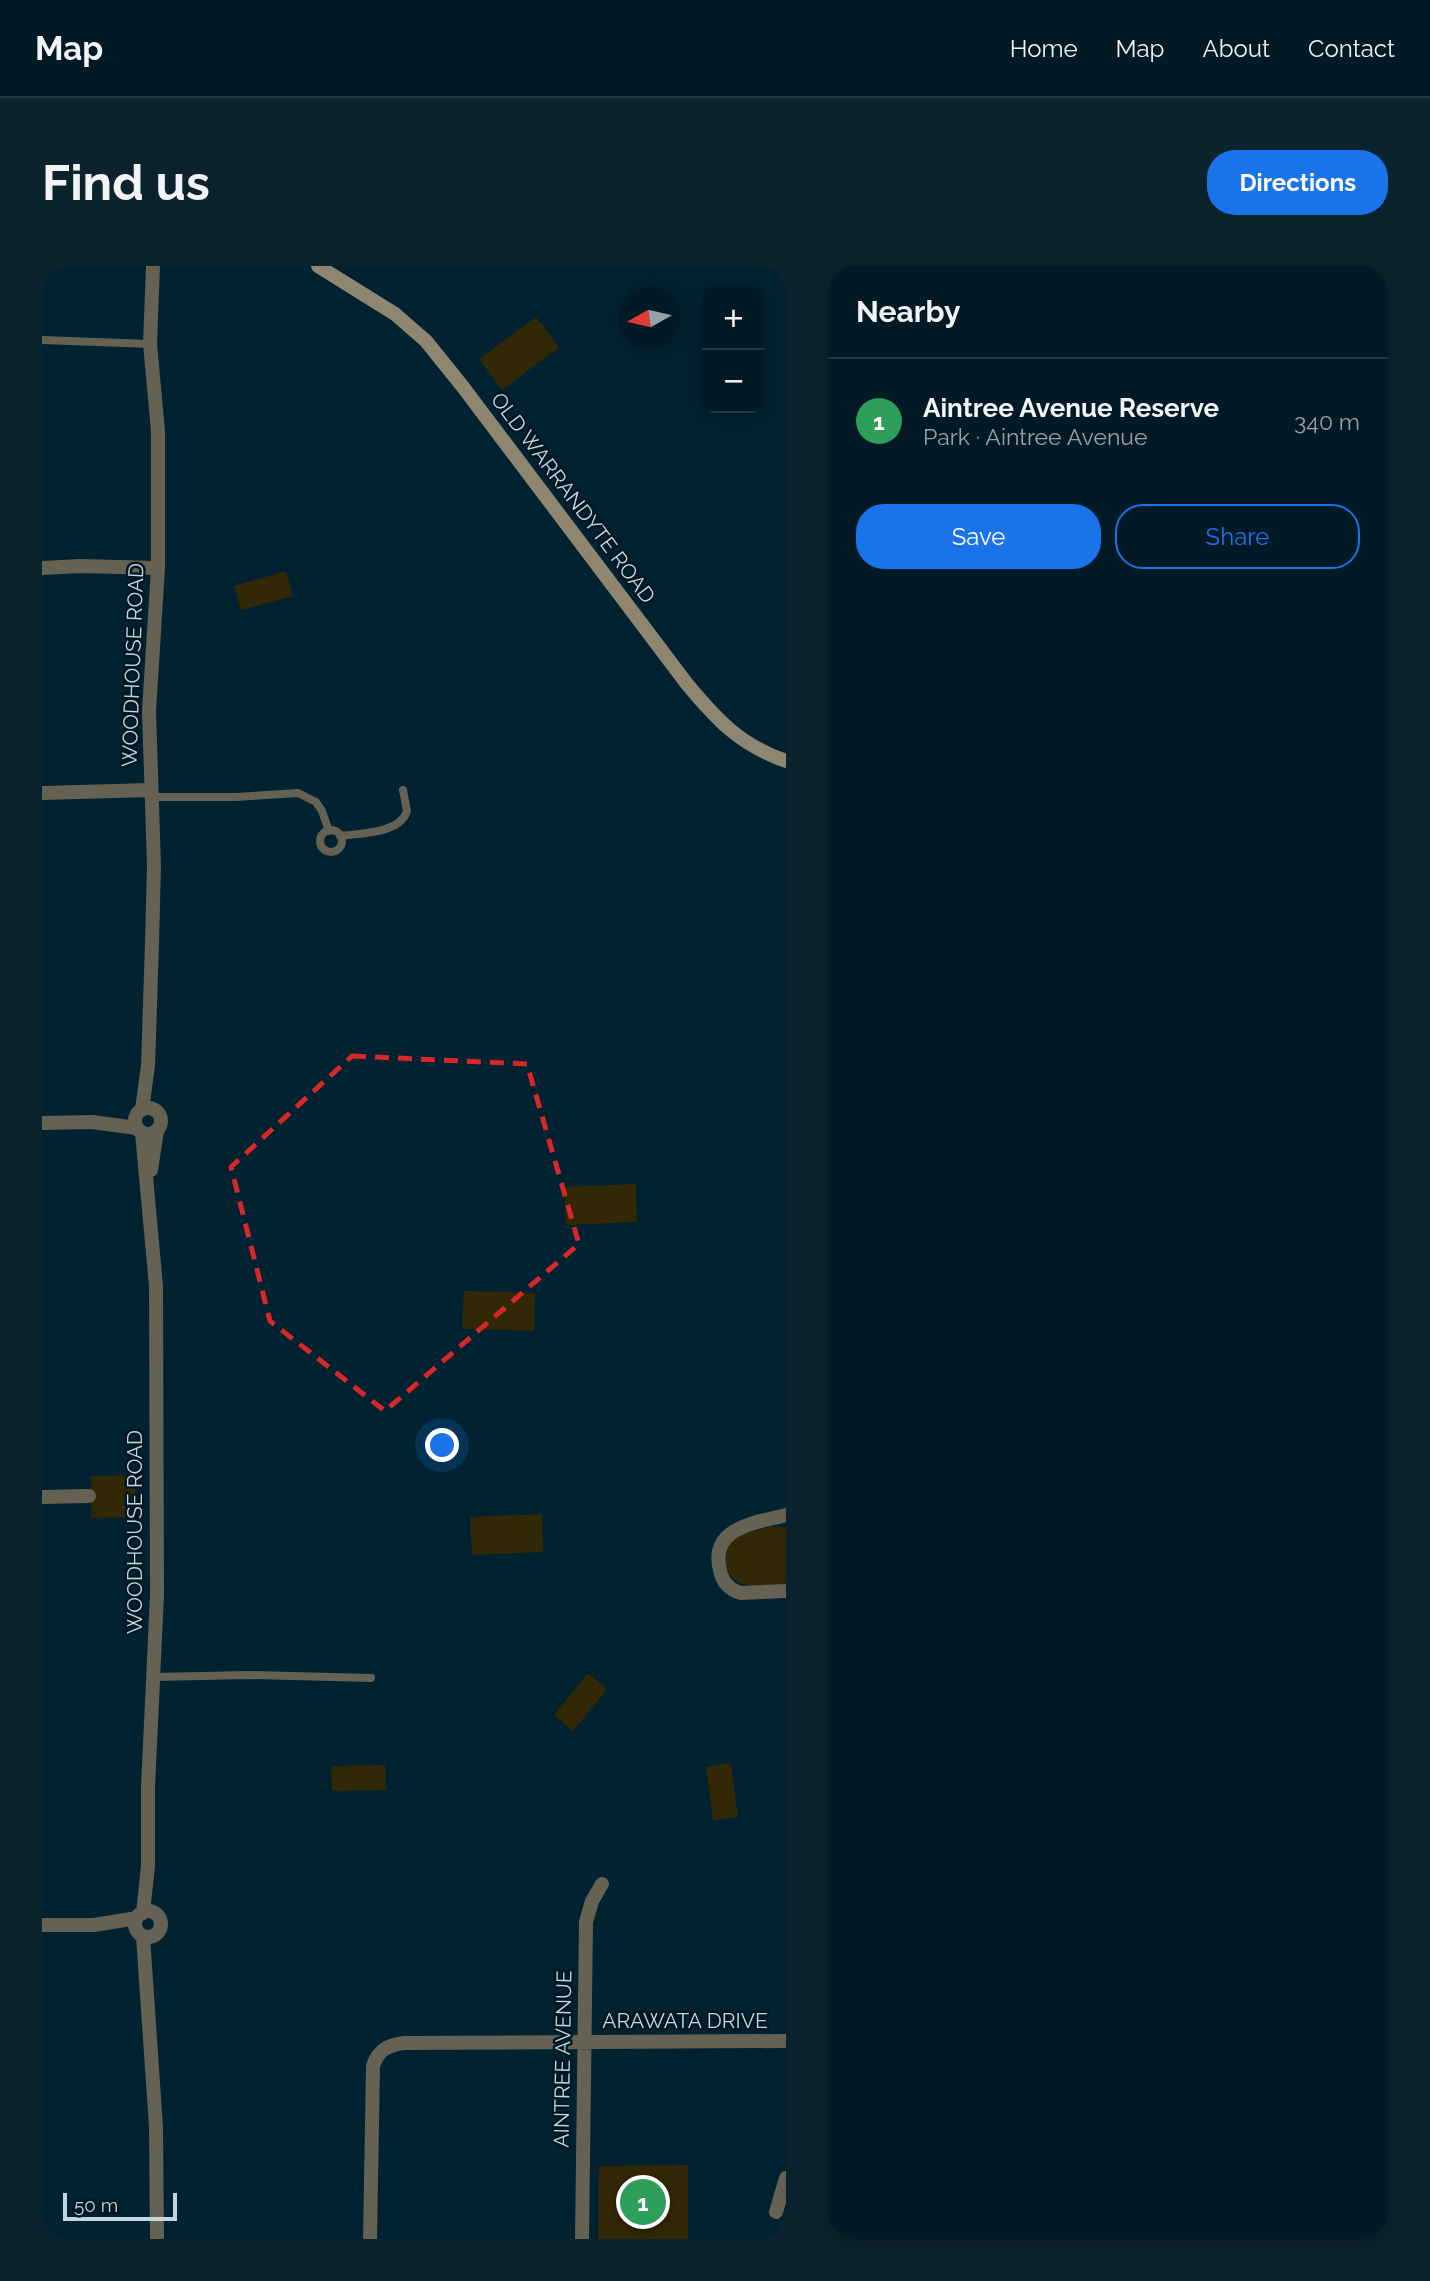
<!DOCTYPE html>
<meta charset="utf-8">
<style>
:root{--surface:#011a25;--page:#0b232d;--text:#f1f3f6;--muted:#96a1a7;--line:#233842;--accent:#1a73e8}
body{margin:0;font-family:Raleway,sans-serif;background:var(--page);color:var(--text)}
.controls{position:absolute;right:21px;top:21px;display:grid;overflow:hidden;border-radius:14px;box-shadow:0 4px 18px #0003}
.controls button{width:63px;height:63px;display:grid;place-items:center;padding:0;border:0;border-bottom:2px solid var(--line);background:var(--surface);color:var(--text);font:35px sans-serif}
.compass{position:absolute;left:576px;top:21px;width:63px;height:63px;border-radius:50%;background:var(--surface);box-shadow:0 4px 18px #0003;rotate:262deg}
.scale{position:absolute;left:21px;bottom:18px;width:114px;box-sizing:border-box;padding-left:7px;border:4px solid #c4d6e0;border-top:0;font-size:19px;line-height:24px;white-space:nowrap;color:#c4d6e0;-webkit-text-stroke:5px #011823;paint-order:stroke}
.you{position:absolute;left:401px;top:1180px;width:24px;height:24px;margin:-18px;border:5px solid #fff;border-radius:50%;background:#1a73e8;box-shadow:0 0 0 10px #1a73e833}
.badge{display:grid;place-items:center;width:46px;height:46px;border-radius:50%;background:var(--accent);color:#fff;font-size:23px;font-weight:700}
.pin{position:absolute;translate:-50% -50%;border:4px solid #fff;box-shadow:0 2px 7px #0006}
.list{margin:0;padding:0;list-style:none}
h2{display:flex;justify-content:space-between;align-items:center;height:91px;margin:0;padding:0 28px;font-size:30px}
h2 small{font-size:23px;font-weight:400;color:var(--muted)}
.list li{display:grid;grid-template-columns:46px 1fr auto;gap:21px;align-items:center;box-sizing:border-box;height:126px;padding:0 28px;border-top:2px solid var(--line)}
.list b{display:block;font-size:26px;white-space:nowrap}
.list p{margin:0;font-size:23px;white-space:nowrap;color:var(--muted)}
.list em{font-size:23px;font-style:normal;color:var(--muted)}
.actions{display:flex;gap:14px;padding:21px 28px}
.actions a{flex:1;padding:16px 0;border:2px solid var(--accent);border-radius:28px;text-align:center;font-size:24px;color:var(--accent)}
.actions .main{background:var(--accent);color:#fff}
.map{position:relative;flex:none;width:744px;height:1973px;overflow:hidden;border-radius:28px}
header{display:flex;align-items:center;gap:42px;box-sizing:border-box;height:98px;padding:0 35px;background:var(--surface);border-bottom:2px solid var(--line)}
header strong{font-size:33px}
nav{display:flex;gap:38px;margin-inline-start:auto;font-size:24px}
.intro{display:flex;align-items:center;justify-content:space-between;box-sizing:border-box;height:168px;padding:0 42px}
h1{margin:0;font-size:49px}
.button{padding:18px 32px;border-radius:28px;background:var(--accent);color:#fff;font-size:24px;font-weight:700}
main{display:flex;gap:42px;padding:0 42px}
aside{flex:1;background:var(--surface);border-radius:28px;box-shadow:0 4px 18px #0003}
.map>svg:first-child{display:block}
.green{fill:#332806}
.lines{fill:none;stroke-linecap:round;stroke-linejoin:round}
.lane{stroke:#656153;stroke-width:8}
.street{stroke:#656153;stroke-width:14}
.secondary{stroke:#8e8671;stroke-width:14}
.marked{fill:none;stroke:#d62828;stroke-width:5;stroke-dasharray:14 9;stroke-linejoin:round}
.labels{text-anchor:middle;stroke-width:5;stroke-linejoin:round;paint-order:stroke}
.street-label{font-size:21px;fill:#c4d6e0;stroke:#011823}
</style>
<header>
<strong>Map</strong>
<nav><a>Home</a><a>Map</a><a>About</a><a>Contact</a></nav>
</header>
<div class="intro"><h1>Find us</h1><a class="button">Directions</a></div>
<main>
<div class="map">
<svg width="744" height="1973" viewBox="0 0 744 1973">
<rect width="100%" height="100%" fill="#012231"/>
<path class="green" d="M494,51l23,30 -57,43 -23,-31z
M244,305l7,25 -52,14 -7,-24z
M594,918l1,38 -71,3 -2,-38z
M422,1025l71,2 -1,38 -72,-2z
M97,1209l-4,18 4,24 -48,1v-42z
M500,1248l1,38 -71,3 -2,-38z
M732,1260l12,2v55c-20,5 -58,8 -60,-20 0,-8 1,-16 6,-22 9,-9 30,-11 42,-15z
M546,1407l19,16 -34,42 -19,-16z
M689,1497l7,54 -25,3 -7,-53z
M343,1499l1,25 -54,1 -1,-25z
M646,1899v74h-90l1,-73z"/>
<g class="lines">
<path class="lane" d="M0,74l108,4
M109,531h85l62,-4 18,9 6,9 7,20
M278 575a11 11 0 1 1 22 0a11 11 0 1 1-22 0Z
M298,570c20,-3 60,-2 67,-25l-4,-21
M112,1411l95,-2 122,3"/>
<path class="street" d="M0,302l38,-2 78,2
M0,527l109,-3
M93 855a13 13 0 1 1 26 0a13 13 0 1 1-26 0Z
M100,843l6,-43 4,-123 2,-77 -5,-155 9,-143v-137l-8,-87 3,-78
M0,857l50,-1 45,6
M100,867l14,153 1,309 -9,192v79l-5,47
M109,904l6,-39
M0,1231l47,-1
M744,1249c-30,8 -77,12 -66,55 2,12 10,20 21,23l45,-2
M93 1658a13 13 0 1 1 26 0a13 13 0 1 1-26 0Z
M0,1659h52l43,-7
M101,1670l13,191 1,112
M734,1946l10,-34
M328,1973l3,-173c5,-16 15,-21 31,-23l382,-2
M540,1973l4,-317 6,-21 10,-17"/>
<path class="secondary" d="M276,0l77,48 31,27 37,46 224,297c30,36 53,61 99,77"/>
</g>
<path class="marked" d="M310,790l175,8 52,180 -194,167 -115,-90 -39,-154z"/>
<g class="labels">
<g class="street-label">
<text transform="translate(531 232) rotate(53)" y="7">OLD WARRANDYTE ROAD</text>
<text transform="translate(91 399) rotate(-88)" y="7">WOODHOUSE ROAD</text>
<text transform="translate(93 1266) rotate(-90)" y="7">WOODHOUSE ROAD</text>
<text x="643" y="1762">ARAWATA DRIVE</text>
<text transform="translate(521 1793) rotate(-89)" y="7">AINTREE AVENUE</text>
</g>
</g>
</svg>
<div class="controls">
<button>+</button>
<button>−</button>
</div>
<svg class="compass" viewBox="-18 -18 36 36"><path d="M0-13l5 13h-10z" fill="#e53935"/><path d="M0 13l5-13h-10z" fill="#96a1a7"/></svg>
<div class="scale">50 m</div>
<div class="you"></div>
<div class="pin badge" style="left:601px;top:1936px;background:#2e9e5b">1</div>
</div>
<aside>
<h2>Nearby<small></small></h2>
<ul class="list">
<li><span class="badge" style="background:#2e9e5b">1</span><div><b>Aintree Avenue Reserve</b><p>Park · Aintree Avenue</p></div><em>340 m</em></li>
</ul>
<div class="actions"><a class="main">Save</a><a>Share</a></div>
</aside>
</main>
